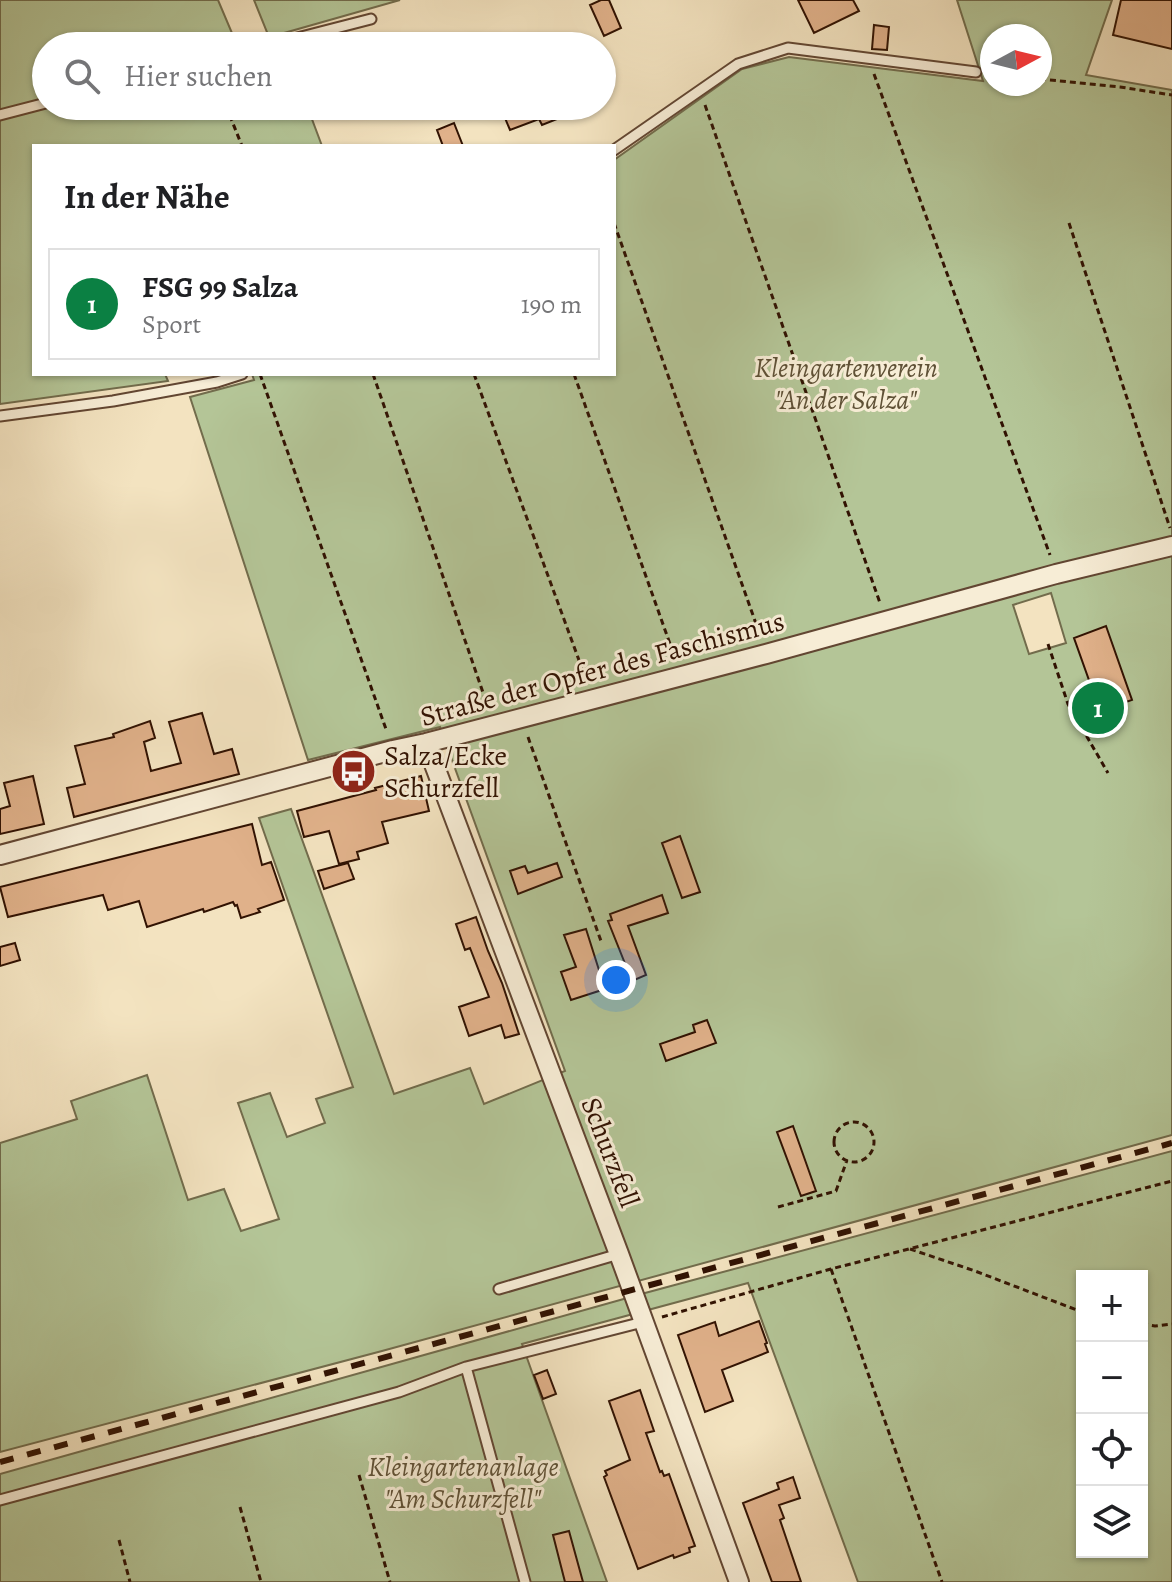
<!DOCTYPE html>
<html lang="de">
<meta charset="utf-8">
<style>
:root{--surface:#fff;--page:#f2f2f2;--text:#202124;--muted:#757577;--line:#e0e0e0;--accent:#0b8043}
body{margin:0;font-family:Alegreya,serif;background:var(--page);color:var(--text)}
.controls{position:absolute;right:24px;bottom:24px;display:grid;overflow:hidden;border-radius:0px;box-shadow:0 2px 6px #0004}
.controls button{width:72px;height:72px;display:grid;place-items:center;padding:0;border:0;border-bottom:2px solid var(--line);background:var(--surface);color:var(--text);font:40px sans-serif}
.compass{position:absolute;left:980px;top:24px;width:72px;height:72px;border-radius:50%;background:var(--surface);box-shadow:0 2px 6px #0004;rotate:83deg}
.you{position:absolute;left:616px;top:980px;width:28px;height:28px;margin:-20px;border:6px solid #fff;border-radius:50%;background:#1a73e8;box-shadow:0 0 0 12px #1a73e833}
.badge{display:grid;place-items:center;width:52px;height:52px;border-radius:50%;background:var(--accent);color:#fff;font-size:26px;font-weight:700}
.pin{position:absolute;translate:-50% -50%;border:4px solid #fff;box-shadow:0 2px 8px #0006}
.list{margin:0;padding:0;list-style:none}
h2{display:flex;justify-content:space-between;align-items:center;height:104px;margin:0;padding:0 32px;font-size:34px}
h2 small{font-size:26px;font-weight:400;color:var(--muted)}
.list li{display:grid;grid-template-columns:52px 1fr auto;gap:24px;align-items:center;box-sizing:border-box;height:112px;margin:0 16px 16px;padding:0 16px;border:2px solid var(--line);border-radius:0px}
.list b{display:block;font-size:30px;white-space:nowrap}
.list p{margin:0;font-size:26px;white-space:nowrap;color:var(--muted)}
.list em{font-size:26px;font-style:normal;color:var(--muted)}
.icon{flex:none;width:44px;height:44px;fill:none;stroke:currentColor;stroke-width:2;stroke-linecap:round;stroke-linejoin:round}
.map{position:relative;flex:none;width:1172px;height:1582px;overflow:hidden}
.search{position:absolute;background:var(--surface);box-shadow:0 2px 6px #0004;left:32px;top:32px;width:584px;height:88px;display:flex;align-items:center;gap:20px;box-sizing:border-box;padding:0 28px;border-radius:44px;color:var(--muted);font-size:30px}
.panel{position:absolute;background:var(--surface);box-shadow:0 2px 6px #0004;left:32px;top:144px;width:584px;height:232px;border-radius:0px}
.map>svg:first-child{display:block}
.green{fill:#b4c597;stroke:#726c4c;stroke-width:2;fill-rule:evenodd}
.building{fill:#e0b18a;stroke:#311202;stroke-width:2}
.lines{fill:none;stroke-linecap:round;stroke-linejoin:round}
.service-casing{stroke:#624632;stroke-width:13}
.minor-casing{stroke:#624632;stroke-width:22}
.path{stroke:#311202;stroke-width:3;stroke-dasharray:6 4;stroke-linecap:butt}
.service{stroke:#f7edd6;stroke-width:9}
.minor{stroke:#f7edd6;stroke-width:18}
.rail{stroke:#311202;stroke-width:6;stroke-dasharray:14 14;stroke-linecap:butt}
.labels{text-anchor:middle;stroke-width:6;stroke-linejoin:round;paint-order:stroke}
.park-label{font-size:28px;font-style:italic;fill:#5f5136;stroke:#f7edd6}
.street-label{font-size:28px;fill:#311202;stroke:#f7edd6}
.poi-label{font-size:28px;fill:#311202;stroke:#f7edd6;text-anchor:start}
</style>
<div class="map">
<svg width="1172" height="1582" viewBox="0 0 1172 1582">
<rect width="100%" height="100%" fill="#f3e3c0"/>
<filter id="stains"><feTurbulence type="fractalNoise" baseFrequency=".0025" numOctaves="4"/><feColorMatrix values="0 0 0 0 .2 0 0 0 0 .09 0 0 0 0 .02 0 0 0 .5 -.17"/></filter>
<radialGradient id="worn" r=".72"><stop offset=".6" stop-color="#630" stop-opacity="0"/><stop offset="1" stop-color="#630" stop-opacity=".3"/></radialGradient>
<path class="green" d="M0,0h218l19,45 32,-8 -15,-37h146l-130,37 11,9h-235v60h261l15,40h-288v228h131l3,7 -168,23z
M957,0h155l-26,75 86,15v1045l-790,216 -382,101v-309l77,-24 -6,-18 76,-26 41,125 36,-11 17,42 38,-12 -41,-116 32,-10 17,44 38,-14 -9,-24 37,-12 -94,-269 32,-9 103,285 76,-26 14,36 81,-33 -125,-344 -132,33 -118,-363 64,-17 -2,-6h362v-214l128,-91 47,-12 194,24zM992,36h48v48h-48zM1051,593l15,50 -37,11 -16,-49z
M1172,1151v431h-314l-110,-299 -226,61 85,238h-607v-108l645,-181zM1082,1276h60v276h-60z"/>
<path class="building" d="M601,0h8l12,28 -17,8 -14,-31z
M798,0h55l6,11 -45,22z
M1121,0h51v49l-59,-14z
M874,25l15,2 -2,23 -15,-1z
M500,106h87v1l-45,18 -3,-6 -29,11z
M454,123l9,23h-20l-6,-16z
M1106,626l26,74 -32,11 -26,-73z
M202,713l12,41 18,-5 7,25 -165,43 -7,-29 18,-4 -10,-38 39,-9 -1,-3 37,-13 5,17 -11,4 7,29 30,-8 -12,-41z
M33,776l11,48 -44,10v-25l10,-3 -6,-23z
M421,776l8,35 -47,11 6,21 -31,9 2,7 -20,5 -10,-33 -25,6 -7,-26 79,-21 -1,-2z
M252,824l10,41 9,-3 13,38 -26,9 2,3 -19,6 -4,-13 -2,1 -2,-4 -29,10 -1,-3 -56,18 -8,-26 -31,9 -5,-15 -95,22 -8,-30z
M680,836l20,56 -18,6 -20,-55z
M348,863l6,16 -30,10 -6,-18z
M557,863l5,14 -44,17 -8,-23 15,-5 3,7z
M662,895l6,18 -40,13 18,49 -14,6 -24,-60 4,-1 -2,-6z
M476,917l12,34 14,32 17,51 -14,4 -4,-13 -32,11 -10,-29 30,-10 -19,-49 -5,2 -9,-26z
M586,929l19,60 -34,11 -10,-28 15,-5 -12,-32z
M15,943l5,17 -20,6v-19z
M707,1020l9,23 -50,18 -6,-17 35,-12 -2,-7z
M793,1126l23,65 -15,5 -24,-64z
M759,1321l8,22 -2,1 3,8 -46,18 11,31 -28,11 -27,-77 37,-13 4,14z
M547,1370l9,24 -13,5 -9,-24z
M640,1390l14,41 -8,2 14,39 2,-1 2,5 5,-2 26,72 -6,2 1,4 -16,6 -1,-3 -35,14 -34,-92 3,-2 -2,-4 25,-11 -21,-59z
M793,1477l7,21 -21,7 5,13 -4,2 21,62h-29l-29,-79 36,-14 -2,-6z
M569,1531l14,51h-18l-12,-47z"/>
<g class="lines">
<defs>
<path id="service" d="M266,46l105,-27
M0,115l46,-12
M614,150l124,-86 50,-16 188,24
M0,416l113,-15 104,-19 25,-8
M499,1289l120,-35
M0,1500l399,-108 67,-25
M525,1582l-59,-215 177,-45"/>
<path id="minor" d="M426,743l193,511 120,328
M0,855l393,-105 33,-7 340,-89 290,-80 116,-28"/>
</defs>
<use href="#service" class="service-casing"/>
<use href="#minor" class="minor-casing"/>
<path class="path" d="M874,74l176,481
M1040,79l80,8 52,8
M705,105l175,498
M226,106l16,40
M614,223l146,412
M1069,223l101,305
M260,374l127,358
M373,374l115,333
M474,374l113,308
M574,374l101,284
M1048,644l20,60 40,69
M528,737l73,204
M834 1142a20 20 0 1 1 40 0a20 20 0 1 1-40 0Z
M778,1207l58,-16 11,-31
M910,1249l65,22 107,41
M831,1269l111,313
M662,1317l169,-48 341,-88
M1142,1324l13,2 17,-2
M359,1475l31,107
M240,1507l21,75
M119,1540l11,42"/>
<use href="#service" class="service"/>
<use href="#minor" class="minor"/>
<path class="rail" d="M0,1462l1172,-319"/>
</g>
<defs>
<symbol id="bus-disc" viewBox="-11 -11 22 22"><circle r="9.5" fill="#8f2418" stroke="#f7edd6"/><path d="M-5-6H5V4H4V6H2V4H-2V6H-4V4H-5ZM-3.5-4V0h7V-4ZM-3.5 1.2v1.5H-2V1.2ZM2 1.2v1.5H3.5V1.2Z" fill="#fff"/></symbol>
</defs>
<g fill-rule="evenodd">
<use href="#bus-disc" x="328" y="746" width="51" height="51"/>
</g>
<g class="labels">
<g class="park-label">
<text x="846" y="377">Kleingartenverein<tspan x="846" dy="32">"An der Salza"</tspan></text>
<text x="463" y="1476">Kleingartenanlage<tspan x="463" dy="32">"Am Schurzfell"</tspan></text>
</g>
<g class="street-label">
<text transform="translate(602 668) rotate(-15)" y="10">Straße der Opfer des Faschismus</text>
<text transform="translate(611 1152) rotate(69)" y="10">Schurzfell</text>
</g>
<g class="poi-label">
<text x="384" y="765">Salza/Ecke<tspan x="384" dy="32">Schurzfell</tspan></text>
</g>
</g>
<rect width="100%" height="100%" filter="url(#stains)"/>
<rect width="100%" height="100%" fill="url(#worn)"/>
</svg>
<div class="controls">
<button>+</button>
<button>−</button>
<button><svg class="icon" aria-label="locate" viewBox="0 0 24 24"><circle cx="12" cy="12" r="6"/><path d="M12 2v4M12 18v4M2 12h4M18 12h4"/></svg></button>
<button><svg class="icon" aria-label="layers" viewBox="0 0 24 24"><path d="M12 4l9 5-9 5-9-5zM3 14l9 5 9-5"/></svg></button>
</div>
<svg class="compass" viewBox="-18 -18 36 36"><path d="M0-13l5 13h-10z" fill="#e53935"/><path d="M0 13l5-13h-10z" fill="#757577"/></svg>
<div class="you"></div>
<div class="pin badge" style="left:1098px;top:708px">1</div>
<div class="search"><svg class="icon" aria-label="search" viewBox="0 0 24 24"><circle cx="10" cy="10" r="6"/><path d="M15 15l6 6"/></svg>Hier suchen</div>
<section class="panel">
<h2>In der Nähe<small></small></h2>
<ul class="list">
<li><span class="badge">1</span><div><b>FSG 99 Salza</b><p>Sport</p></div><em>190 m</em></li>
</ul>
</section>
</div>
